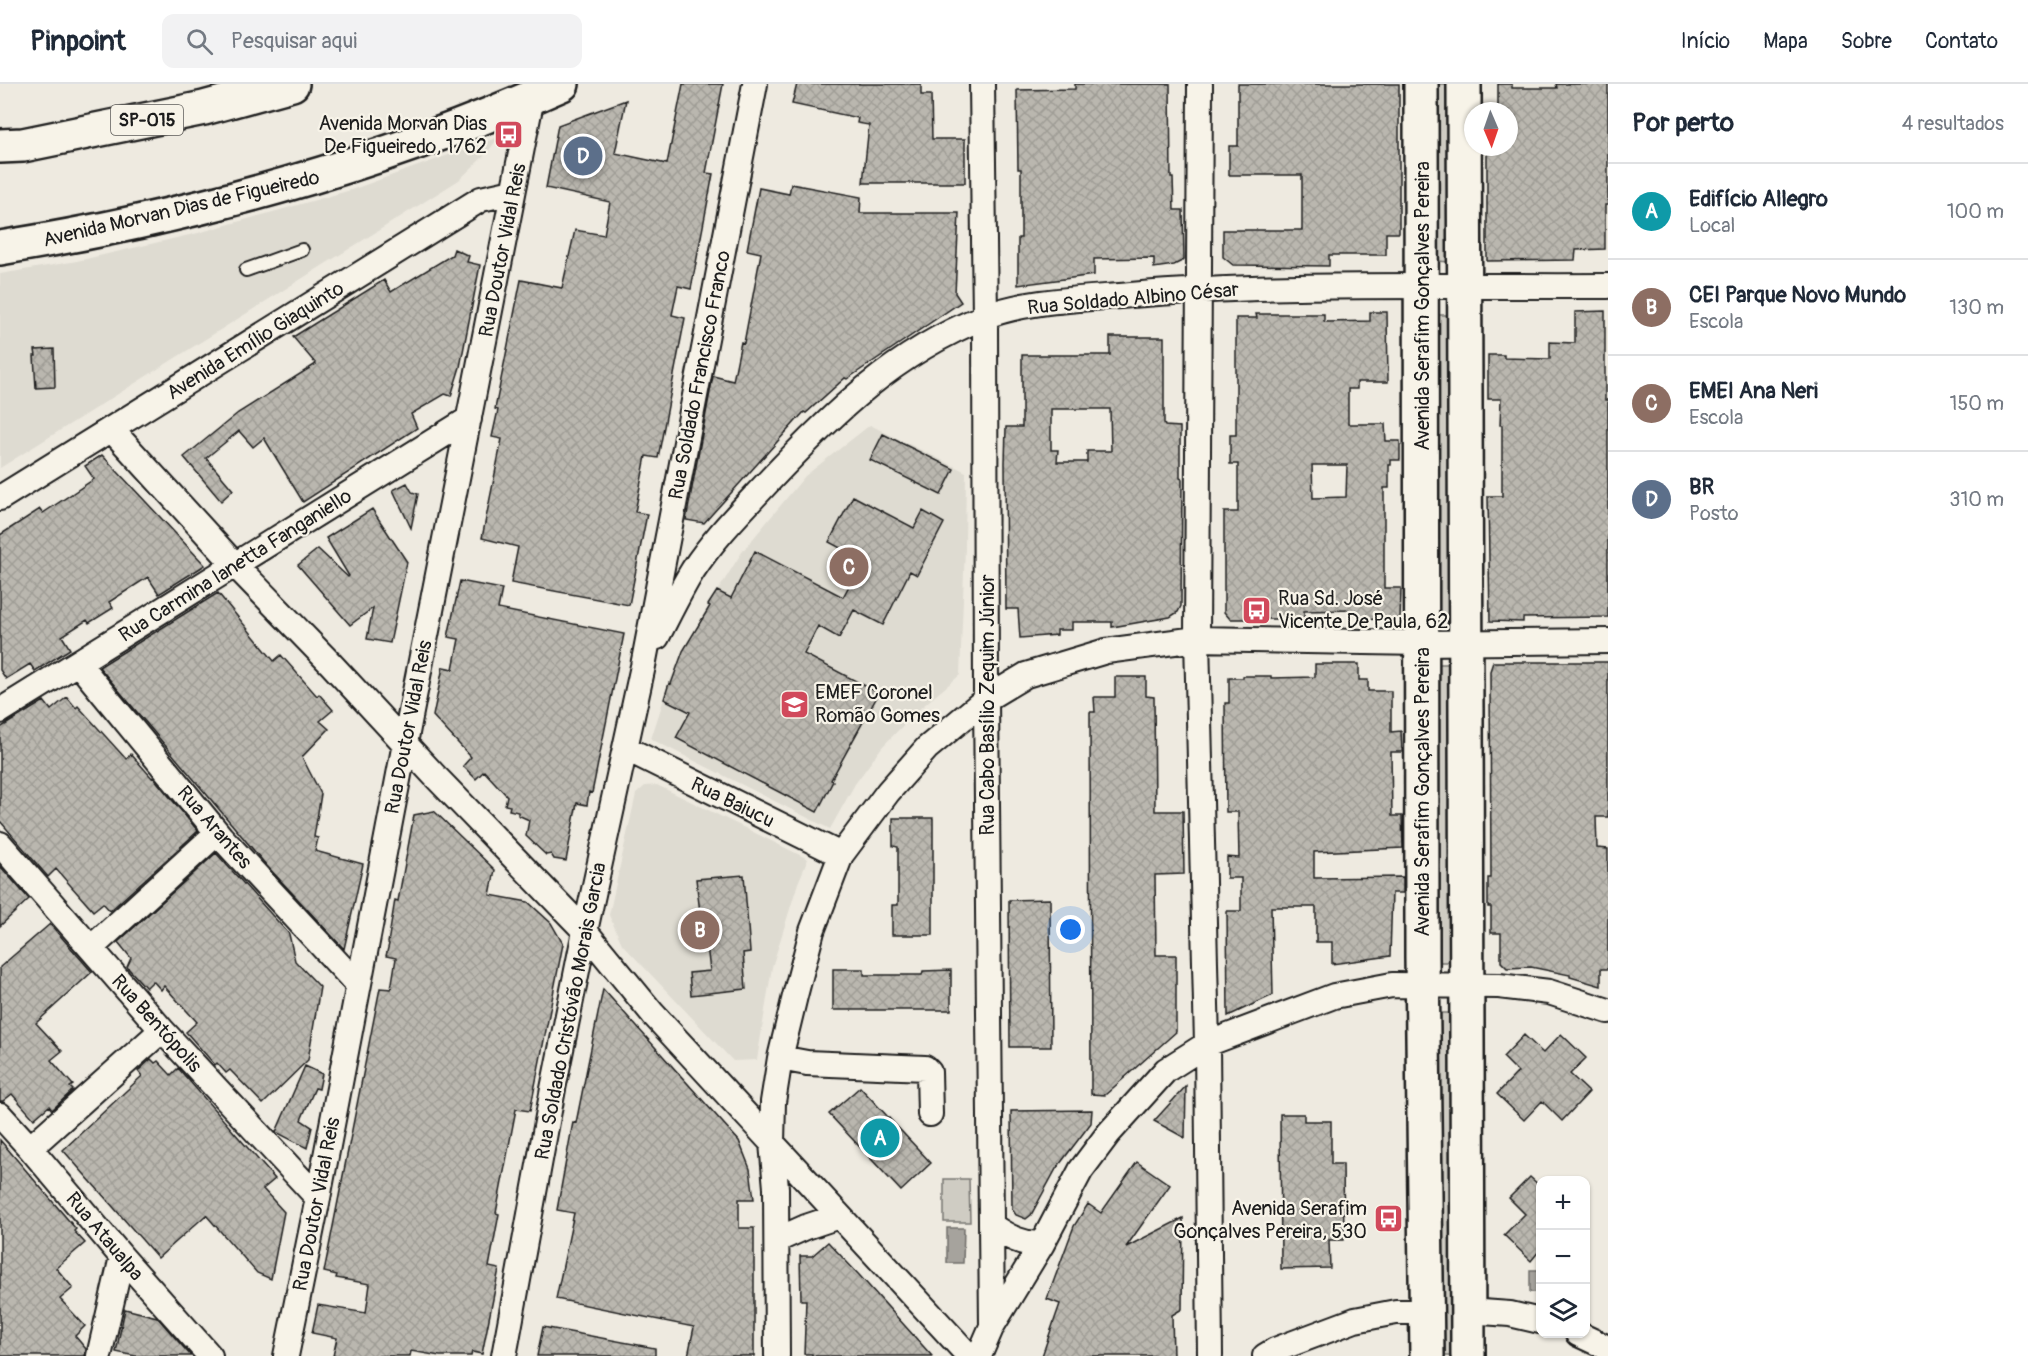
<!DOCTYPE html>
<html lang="pt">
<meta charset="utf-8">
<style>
:root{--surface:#fff;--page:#f2f2f3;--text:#1f2937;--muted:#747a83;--line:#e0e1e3;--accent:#ea580c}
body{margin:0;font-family:Pangolin,sans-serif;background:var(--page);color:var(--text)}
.controls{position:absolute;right:18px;bottom:18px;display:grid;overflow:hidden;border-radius:12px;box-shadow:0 2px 4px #0004}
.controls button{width:54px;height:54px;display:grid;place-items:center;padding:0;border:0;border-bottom:2px solid var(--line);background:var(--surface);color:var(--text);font:30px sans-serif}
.compass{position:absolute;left:1464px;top:18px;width:54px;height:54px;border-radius:50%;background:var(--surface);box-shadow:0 2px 4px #0004;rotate:178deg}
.you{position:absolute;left:1071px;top:846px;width:21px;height:21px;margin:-15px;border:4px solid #fff;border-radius:50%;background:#1a73e8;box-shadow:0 0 0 9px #1a73e833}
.badge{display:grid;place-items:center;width:39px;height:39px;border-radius:50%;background:var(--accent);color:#fff;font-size:20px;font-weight:700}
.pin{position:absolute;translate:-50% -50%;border:3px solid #fff;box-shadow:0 2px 6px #0006}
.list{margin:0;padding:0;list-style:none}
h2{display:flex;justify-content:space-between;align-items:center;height:78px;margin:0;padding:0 24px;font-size:26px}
h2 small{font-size:20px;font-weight:400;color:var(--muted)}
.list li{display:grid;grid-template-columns:39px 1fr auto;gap:18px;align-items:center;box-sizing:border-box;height:96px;padding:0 24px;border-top:2px solid var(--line)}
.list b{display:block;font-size:22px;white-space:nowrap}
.list p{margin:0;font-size:20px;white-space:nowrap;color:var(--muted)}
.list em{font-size:20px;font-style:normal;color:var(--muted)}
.icon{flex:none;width:33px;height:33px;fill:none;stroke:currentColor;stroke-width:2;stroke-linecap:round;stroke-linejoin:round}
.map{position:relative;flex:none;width:1608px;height:1272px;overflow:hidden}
header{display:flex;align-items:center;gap:36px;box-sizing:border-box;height:84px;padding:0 30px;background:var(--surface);border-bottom:2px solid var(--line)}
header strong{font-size:28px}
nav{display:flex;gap:33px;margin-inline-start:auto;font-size:21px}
.search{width:420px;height:54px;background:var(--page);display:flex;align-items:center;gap:15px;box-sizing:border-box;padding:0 21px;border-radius:12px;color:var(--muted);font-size:22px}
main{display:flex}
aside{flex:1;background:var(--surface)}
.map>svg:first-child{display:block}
.built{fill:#dedbd1}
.grass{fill:#cfccc3;stroke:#767470;stroke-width:1.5}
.water{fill:#a6a39d;stroke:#6f6d69;stroke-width:1.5}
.building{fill:url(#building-cross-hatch);stroke:#1c1c1c;stroke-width:1.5;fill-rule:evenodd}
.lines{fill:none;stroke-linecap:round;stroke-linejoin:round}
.lane-casing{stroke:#1c1c1c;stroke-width:16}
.street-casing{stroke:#1c1c1c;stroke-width:28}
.secondary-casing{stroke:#1c1c1c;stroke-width:38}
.highway-casing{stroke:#1c1c1c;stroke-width:38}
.lane{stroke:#f7f3e8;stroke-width:12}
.street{stroke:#f7f3e8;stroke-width:24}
.secondary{stroke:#f7f3e8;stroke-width:33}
.highway{stroke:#f7f3e8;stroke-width:33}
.labels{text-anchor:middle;stroke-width:4.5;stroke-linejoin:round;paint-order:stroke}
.shield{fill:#f7f3e8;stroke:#5e5c59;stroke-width:1.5}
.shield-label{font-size:18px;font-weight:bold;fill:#1c1c1c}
.poi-label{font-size:20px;fill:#1c1c1c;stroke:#f7f3e8;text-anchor:end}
.street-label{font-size:20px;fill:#1c1c1c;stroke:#f7f3e8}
</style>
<header>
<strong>Pinpoint</strong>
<div class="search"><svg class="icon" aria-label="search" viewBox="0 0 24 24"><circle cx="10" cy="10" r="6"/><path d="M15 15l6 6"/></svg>Pesquisar aqui</div>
<nav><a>Início</a><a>Mapa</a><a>Sobre</a><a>Contato</a></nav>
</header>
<main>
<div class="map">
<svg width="1608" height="1272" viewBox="0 0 1608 1272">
<defs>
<pattern id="building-cross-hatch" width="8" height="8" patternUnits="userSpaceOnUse" patternTransform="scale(1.5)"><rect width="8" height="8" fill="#bab7af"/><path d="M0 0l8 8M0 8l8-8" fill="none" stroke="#9f9d96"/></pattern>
</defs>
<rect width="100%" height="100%" fill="#eeeae0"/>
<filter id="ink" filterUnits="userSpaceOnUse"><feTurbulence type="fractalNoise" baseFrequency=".0167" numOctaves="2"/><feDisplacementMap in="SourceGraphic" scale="12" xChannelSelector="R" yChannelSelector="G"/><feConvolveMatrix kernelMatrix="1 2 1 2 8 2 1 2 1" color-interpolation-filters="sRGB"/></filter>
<g filter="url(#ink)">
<path class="built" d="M499,53l-13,17 -27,26 -459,288v-194l77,-13 121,-28 153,-43z
M870,341l96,47 -1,75 -5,128 -43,36 -35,36 -27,37 -25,45 -179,-90 18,-56 14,-32 26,-46 33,-53 63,-76z
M657,701l151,74 -10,24 -26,84 -15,93 -24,1 -111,-117 -13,-29 27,-121 9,-8z"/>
<path class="grass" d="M1436,0h11l2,178 -11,-1z
M1438,231h10l1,303 -11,1z
M1438,580h11l1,298h-11z
M1439,929h12l4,343h-12z
M944,1095h25l1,43h-26z"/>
<path class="water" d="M947,1144h17l-1,35h-16z
M1530,1186h10v22h-10z"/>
<path class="building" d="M683,0h40l-17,89 7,1 -22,115 -13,-3 -6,29 13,3 -27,140 -12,-2 -11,56 12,2 -18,91 -118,-22 7,-36 -36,-9 20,-99 -10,-2 6,-27 -3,-1 26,-129 41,8 13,-58 29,5 6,-33 -64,-14 12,-63 68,-25 -11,53 52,11z
M797,0h124v11h10l1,44h33v44h-102l6,-58 -12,-2 1,-5 -66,-14z
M1075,0h95l1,94h2l1,32h9l1,50 -10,5 -20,3v-10l-60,1v16l-76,10v-47h3v-69h-3l-1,-79 58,-1z
M1238,0h161v149h-13v22h-57v11l-96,-1 -10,-8v-27h79v-55h-73v-29h9z
M1498,0h14v4h45l-1,-4h52v121h-3v44l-29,1 -1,10 -88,1v-114h22v-36h-11z
M791,100l70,13 -1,16h99l-4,80 6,9 -114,77 -2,-1 -39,35 -2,-1 -100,111 -18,-3 27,-144 20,5 8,-39 3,1 17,-90 -14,-3 12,-62 30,6z
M454,165l15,7 -2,6 13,3 -20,102 -9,29 -6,-2 -34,20 6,14 -114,74 -39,-64 -11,9 -14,-16 -33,27 27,32 -12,11 -37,-44 54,-44 78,-49 -23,-27 91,-57 7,12 61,-37z
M1605,227v89h3v217l-85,1v4l-33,-1 -2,-125h14v-71h-2l1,-26h-13v-44h16v3l46,1v-17l25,1v-31z
M1370,228h17l1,70h-31v7h-9v35h37l1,17h14v19h-9v5h-2v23h-5v100h17l-1,32 -41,-1v-5h-5l1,-4 -51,1v8h-74l-6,-7v-100h14v-48h-8v-29h6v-117h21l-1,-4h68v7l3,1 43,-1zM1312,381h35l-1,32 -33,1z
M1110,253h54v86l1,3 15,1v51l2,1 -1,127 -3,6 -8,5 -58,10v-5h-40v8h-15v5l-37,3 -2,-29h-12l-1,-146 1,-36h16v-72h88zM1051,325h59l1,42h-24v11h-30l1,-12h-7z
M54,265l1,38 -19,1 -2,-32h2l-1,-6z
M883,350l71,35 -13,26 -71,-35z
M102,371l103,110 -46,29 -11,-17 -39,25 4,6 -24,15 -2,-3 -25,16 8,13 -35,22 -5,-7 -24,15 -6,-9v-135l40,-26 3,4 51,-34 -9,-13z
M407,399l5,9 6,2 -7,34 -18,-38z
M853,412l61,32 9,-17 21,12 -27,52 -7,-4 -27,54 -29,-15 -15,28 -21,-12 -14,28 75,39 -48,87 2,1 -16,31 -141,-74 14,-26 -26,-13 5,-16 2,1 12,-33 27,-45 -2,-1 9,-14 14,7 24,-47 88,46 20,-37 -34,-18z
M372,425l35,53 -17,81 -23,-4 6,-31 -23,17 -52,-60 20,-16 30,28 1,-1 -23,-38z
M460,497l42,8 -4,20 126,25 -32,159 -3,-1 -2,13 -10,-2 -11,58 -12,-2 -3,-5 -5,1 -20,-19 3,-16 -11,-5v-3l-9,-2 1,-4 -5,-1 2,-9 -23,-25 -8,8 -13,-13 8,-9 -38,-41 10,-49 10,2 6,-30 -11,-2z
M218,509l56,68 7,-6 36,41 2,-2 14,16 -13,11 9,8 -27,28 19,37 -7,43 4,1 -3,13 48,13 -19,85 -77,-83 -168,-199z
M1493,578h115v155h-12l1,31 11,1v120h-7v17l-31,-9v-2l-39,-8 -24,1 -6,-6v-29h-10v-26h-3v-29h3l-1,-207z
M1315,580h44v16h9v11h23v41l10,-1 1,21h-11l1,64h10l1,32 -89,4v26l89,-1v16h-11l-2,63 -58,8v-22h-16v-35h-45l2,88 -45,21 -1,-105h14v-33h-14v-21l12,1 -1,-46h-12l-1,-109h4v-25h14v-2h28v2l44,-1z
M1115,593h31v19l8,1 1,114h28l1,63 -29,1 1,80h20v77l-71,63 -14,-1 -1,-382h5l-1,-15h21z
M67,613l9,11 2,-2 48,53 5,-5 21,24 1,-1 45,54 -88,80 -7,-8 -10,8 -37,-42 -8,8 -48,-56v-93l44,-27 7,9z
M434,727l61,59 -5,25 38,7 23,21 12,21 -33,167 -14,-2 -20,104 3,1 -10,53 10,2 -17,85 -10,-2 -1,4h-31l-29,-5 -1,5h-77l4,-18 -25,-5 6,-28 48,8 4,-29 -34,-6 1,-3 -13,-3 56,-284 11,1 5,-31 -10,-2 3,-12 -1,-1 7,-43 3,1 16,-86z
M893,734h40v117h-41v-30h6v-58l-5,-1z
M216,769l73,81 6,27 25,26 -12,73 -45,44 -33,-34 -4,3 -9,-10 -2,2 -29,-33 11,-10 -33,-36 -3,4 -8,-9 -7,7 -19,-21 4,-9 -13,-16z
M0,782l29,33 -29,27z
M744,791l6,77 -7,1 3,36 -55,6 -2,-22 21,-2 -5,-42h-3l-6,-50z
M1050,815l1,148h-41l-1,-147z
M50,840l42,48 -56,51 26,28 -11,9 22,25 -3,2 3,3 -21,20 -3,-4 -15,13 -22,-25 -9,7h-3v-134z
M833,885h31v6h58l1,-4 28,-1v40h-118z
M603,905l136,152 11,28 4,30h-15v29h15v128h-66l6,-29 -138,-28 18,-86 -17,-3 16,-88 3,1z
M1561,950l25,24 -16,16 19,18 -27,29 -20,-20 -18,19 -27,-26 21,-22 -15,-15 21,-22 19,18z
M151,975l4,4 3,-2 13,14 7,-7 97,111 -12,10 21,23 -13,67 -14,-6 -51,-58 -48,43 -95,-108 79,-74 -4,-5z
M305,982l17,8 -3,15 -4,-1 -14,32 11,7 -5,21 -31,-16z
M1186,1002l-1,52 -31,-17z
M860,1003l71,76 -30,28 -72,-77z
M1092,1026l-1,13 -35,46 -25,46 -5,4 -10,-4 -4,-6 -1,-98z
M1280,1030h24v7h27v43h12l1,76h-15l1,28 -49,1z
M0,1056l76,89 -2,2 11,12 -29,25 17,20 -13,11 25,27 -10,10 11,13 -1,7h-85z
M1137,1078l33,23 -44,62 57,-29 -1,91 -10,6 1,41h-131l18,-52 -13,-5 27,-73 14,-22 13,9z
M1530,1093l10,9v64l-9,11 -27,-26 21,-21 -16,-16z
M828,1158l32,34 72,80h-120v-2h-8l2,-54h-5l-1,-44h12z
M125,1225l32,8 34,39h-56l-19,-4z
M543,1243l112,21v8h-118z"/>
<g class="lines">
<defs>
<path id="lane" d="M246,186l56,-20"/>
<path id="street" d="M982,0l3,233 1,382 6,627
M1200,0l-3,555 10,405 3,312
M111,345l125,137 95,98 103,111 151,156 68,83 316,342
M0,414l481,-299 32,-7
M657,553c12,-23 23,-46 36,-67 21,-32 49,-60 75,-88 65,-69 126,-129 216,-165 42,-17 102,-18 147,-22 158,-13 318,-8 477,-9
M78,579l143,174 137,148
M0,627l469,-292
M625,664l216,107
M0,760l162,186 156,168
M91,864l126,-115
M780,974l27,5 118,5 4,4 1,42
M0,1031l30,33 92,109 88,99
M30,1064l132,-118
M992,1142c16,11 31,19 50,18
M777,1156l29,-13 33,-11
M1468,1227l42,3 30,7
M1578,1250l30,14
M99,1272l23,-99
M286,1272l32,-158 93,-486 121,-615
M504,1272l49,-267 32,-158 58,-265 112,-582
M777,1272l-1,-168 -4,-45 1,-41 7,-44 15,-62 17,-65 29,-76 47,-63 39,-44 59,-49 40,-24 80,-24 91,-12 225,4 186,-2
M979,1272l13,-30 50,-82 39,-74 27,-36 58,-64 41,-26 127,-48 58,-11 107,1 50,6 59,19
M1265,1272l10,-6 80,-30 41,-8h31"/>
<path id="secondary" d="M1421,0l1,873 5,399
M1464,0l4,1272"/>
<path id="highway" d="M0,62l23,-1 181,-37 88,-24
M0,164c193,-31 383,-84 562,-164"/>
</defs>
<use href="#lane" class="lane-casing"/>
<use href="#street" class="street-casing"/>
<use href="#secondary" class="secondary-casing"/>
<use href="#highway" class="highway-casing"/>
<use href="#lane" class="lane"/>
<use href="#street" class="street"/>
<use href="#secondary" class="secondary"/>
<use href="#highway" class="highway"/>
</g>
</g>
<defs>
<symbol id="bus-square" viewBox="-11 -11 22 22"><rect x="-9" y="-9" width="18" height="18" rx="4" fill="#d1495b" stroke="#f7f3e8"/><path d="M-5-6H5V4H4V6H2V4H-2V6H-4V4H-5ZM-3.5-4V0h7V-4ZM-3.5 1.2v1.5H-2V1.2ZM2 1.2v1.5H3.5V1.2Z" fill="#fff"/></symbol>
<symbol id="school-square" viewBox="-11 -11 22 22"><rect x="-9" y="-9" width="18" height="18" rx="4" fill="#d1495b" stroke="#f7f3e8"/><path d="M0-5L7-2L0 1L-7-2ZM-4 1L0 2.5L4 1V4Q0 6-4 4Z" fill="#fff"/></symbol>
</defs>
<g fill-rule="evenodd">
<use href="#bus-square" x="492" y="34" width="33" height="33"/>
<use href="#bus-square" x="1240" y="510" width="33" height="33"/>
<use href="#school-square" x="778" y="604" width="33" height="33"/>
<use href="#bus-square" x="1372" y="1118" width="33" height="33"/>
</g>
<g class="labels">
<rect class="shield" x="111" y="21" width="72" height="30" rx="4.5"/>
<g class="shield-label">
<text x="147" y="42">SP-015</text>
</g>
<g class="poi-label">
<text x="487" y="46">Avenida Morvan Dias<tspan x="487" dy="23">De Figueiredo, 1762</tspan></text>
<text x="1278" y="521" text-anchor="start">Rua Sd. José<tspan x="1278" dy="23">Vicente De Paula, 62</tspan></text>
<text x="815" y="615" text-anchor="start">EMEF Coronel<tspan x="815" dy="23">Romão Gomes</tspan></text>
<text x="1367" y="1131">Avenida Serafim<tspan x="1367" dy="23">Gonçalves Pereira, 530</tspan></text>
</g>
<g class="street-label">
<text transform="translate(181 124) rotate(-13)" y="7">Avenida Morvan Dias de Figueiredo</text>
<text transform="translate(502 166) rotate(-79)" y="7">Rua Doutor Vidal Reis</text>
<text transform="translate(1133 214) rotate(-5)" y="7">Rua Soldado Albino César</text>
<text transform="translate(1422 222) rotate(-90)" y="7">Avenida Serafim Gonçalves Pereira</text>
<text transform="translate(255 256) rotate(-32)" y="7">Avenida Emílio Giaquinto</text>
<text transform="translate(699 291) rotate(-79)" y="7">Rua Soldado Francisco Franco</text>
<text transform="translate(235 481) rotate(-32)" y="7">Rua Carmina Ianetta Fanganiello</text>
<text transform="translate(987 621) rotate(-90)" y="7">Rua Cabo Basílio Zequim Júnior</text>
<text transform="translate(408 643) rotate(-79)" y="7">Rua Doutor Vidal Reis</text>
<text transform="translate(1422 708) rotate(-90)" y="7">Avenida Serafim Gonçalves Pereira</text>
<text transform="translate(733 718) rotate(26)" y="7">Rua Baiucu</text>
<text transform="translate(215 743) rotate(49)" y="7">Rua Arantes</text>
<text transform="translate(570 927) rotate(-79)" y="7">Rua Soldado Cristóvão Morais Garcia</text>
<text transform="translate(157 939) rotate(48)" y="7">Rua Bentópolis</text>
<text transform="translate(316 1120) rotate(-79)" y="7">Rua Doutor Vidal Reis</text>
<text transform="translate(105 1152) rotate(50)" y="7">Rua Ataualpa</text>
</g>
</g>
</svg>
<div class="controls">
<button>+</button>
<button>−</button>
<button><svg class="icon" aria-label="layers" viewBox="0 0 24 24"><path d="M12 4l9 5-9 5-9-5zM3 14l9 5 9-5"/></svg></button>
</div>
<svg class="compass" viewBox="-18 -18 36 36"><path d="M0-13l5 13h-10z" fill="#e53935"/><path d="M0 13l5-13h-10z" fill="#747a83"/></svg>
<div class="you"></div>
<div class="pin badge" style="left:880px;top:1054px;background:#0f9aa8">A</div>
<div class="pin badge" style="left:700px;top:846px;background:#8d6e63">B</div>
<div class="pin badge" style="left:849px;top:483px;background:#8d6e63">C</div>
<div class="pin badge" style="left:583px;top:72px;background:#5c6f8a">D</div>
</div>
<aside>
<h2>Por perto<small>4 resultados</small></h2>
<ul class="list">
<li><span class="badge" style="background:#0f9aa8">A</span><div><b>Edifício Allegro</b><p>Local</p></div><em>100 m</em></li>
<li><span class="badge" style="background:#8d6e63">B</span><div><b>CEI Parque Novo Mundo</b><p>Escola</p></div><em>130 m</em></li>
<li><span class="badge" style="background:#8d6e63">C</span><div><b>EMEI Ana Neri</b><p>Escola</p></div><em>150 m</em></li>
<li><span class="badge" style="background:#5c6f8a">D</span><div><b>BR</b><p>Posto</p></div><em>310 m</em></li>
</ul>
</aside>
</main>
